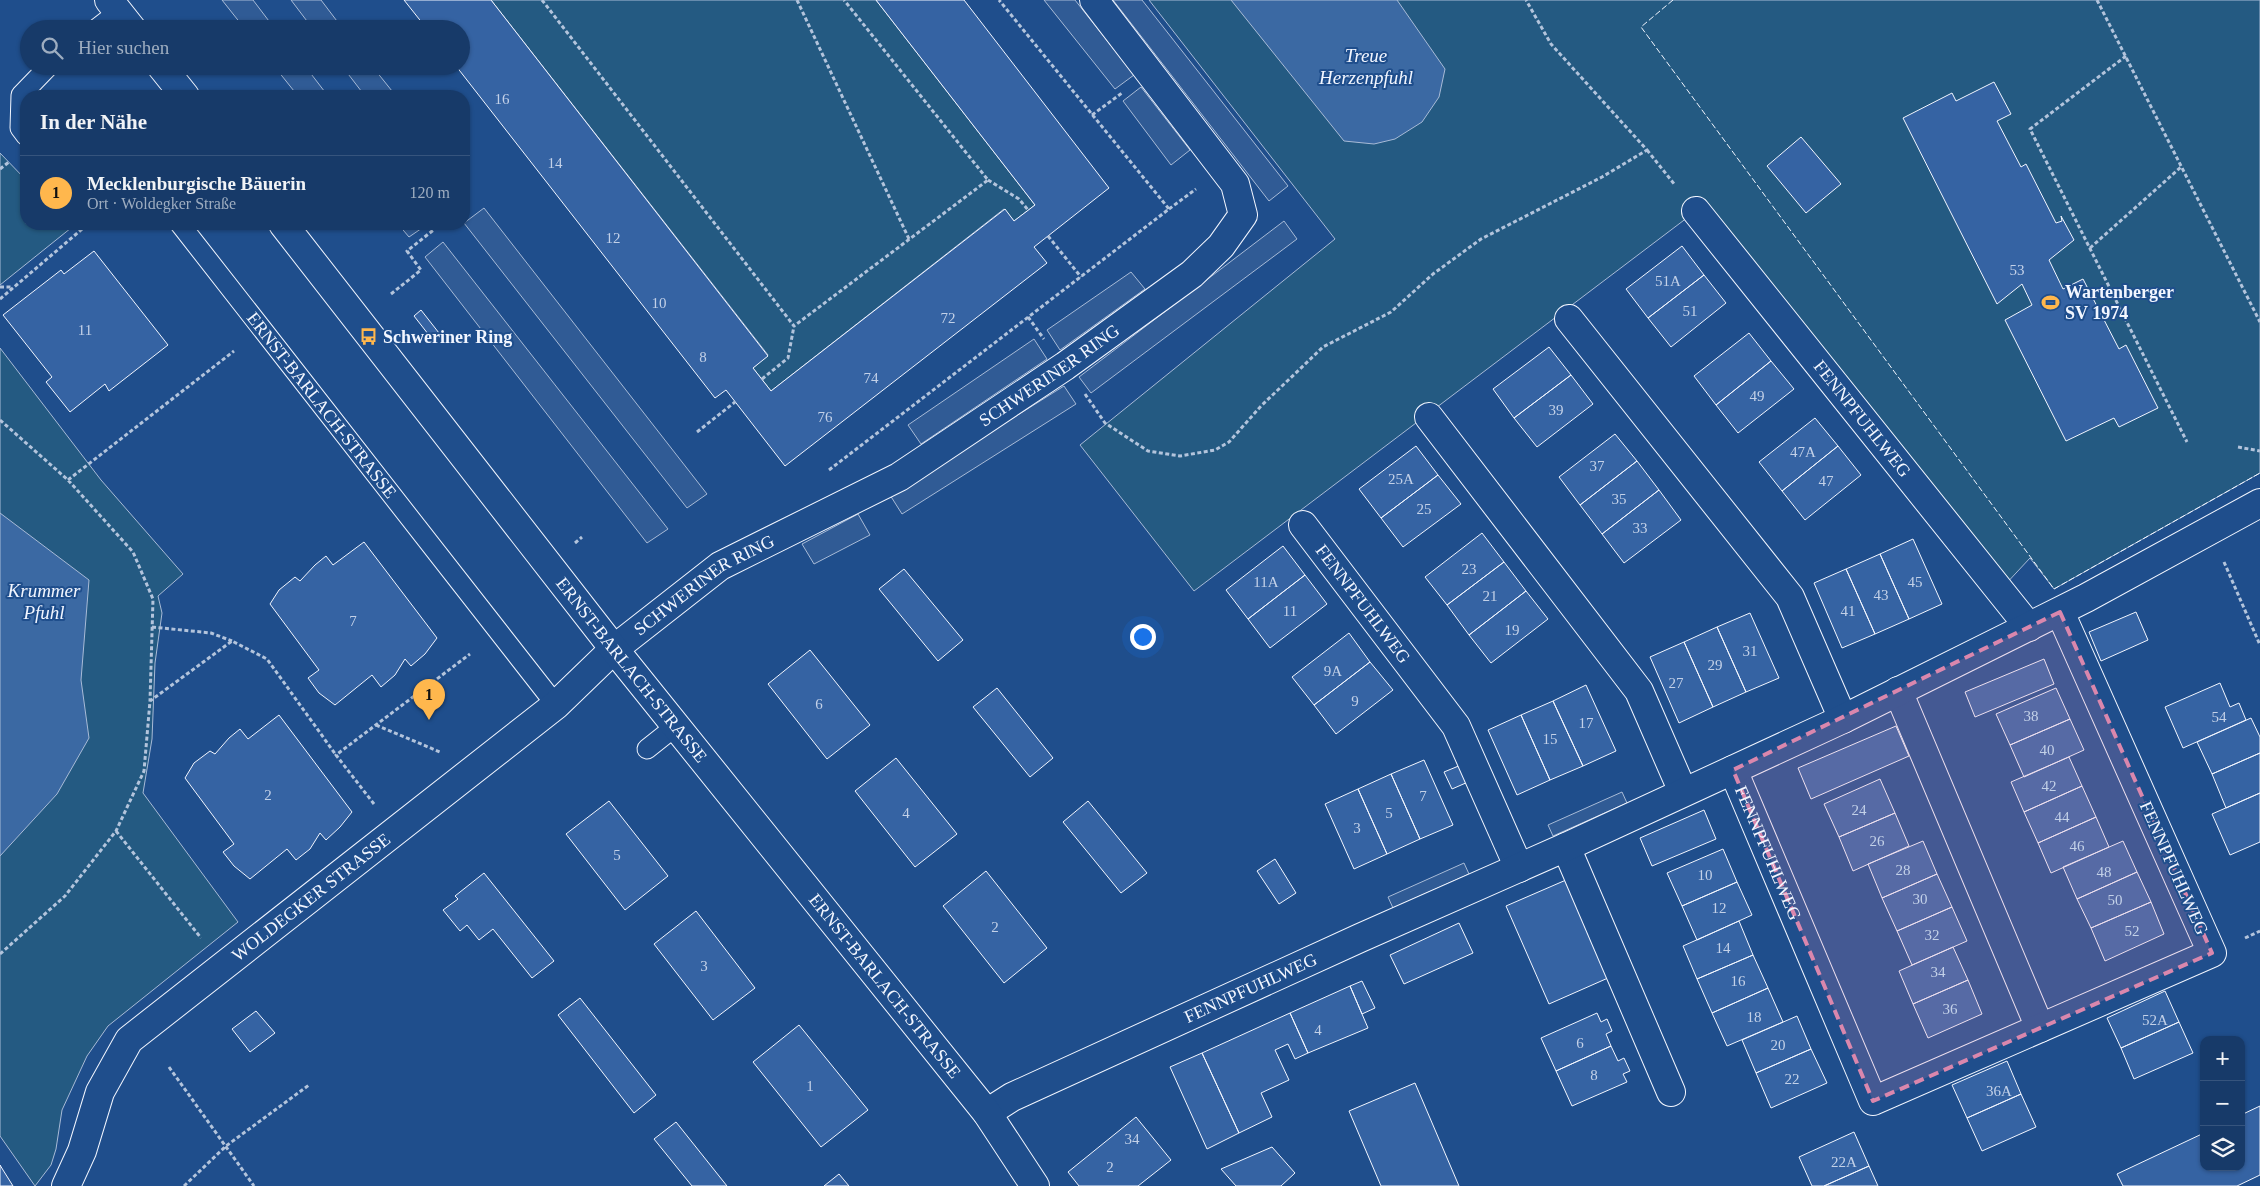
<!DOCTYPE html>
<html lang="de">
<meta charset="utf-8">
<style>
:root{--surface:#173a69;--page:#244571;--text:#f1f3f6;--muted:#9eadc0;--line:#36547d;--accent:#ffb74d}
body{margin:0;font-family:"Times New Roman",serif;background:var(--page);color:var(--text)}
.controls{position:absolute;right:15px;bottom:15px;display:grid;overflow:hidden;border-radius:10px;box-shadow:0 1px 4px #0004}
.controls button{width:45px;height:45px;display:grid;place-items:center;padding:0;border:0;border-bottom:1px solid var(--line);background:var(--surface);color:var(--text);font:25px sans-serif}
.you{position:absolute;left:1142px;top:636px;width:18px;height:18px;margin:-12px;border:4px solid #fff;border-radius:50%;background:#1a73e8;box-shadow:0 0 0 8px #1a73e833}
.badge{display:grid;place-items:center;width:32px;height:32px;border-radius:50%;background:var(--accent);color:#111;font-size:16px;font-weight:700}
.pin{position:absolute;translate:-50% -41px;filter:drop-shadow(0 1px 2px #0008)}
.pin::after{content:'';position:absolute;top:26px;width:18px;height:15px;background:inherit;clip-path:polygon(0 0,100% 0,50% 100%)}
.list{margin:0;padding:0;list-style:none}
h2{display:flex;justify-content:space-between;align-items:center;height:65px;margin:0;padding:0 20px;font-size:21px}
h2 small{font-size:16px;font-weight:400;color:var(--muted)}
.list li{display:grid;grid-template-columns:32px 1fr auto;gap:15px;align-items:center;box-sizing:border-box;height:75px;padding:0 20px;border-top:1px solid var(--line)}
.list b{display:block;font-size:19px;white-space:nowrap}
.list p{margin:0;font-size:16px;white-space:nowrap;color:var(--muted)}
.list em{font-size:16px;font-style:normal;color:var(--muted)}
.icon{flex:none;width:28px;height:28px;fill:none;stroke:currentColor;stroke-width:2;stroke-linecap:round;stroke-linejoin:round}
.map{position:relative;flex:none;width:2260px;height:1186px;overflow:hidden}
.search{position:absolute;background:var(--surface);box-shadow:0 1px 4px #0004;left:20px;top:20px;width:450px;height:55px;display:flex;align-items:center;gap:12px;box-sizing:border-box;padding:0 18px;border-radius:28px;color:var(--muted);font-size:19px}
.panel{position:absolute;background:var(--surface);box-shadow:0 1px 4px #0004;left:20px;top:90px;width:450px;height:140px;border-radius:20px}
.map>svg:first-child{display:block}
.green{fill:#245a82;stroke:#a8bbd7}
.parking{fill:#305b95;stroke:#a8bbd7}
.water{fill:#3b69a3;stroke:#a8bbd7}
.building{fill:#3563a3;stroke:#f2f6ff}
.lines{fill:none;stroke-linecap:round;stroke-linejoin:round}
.service-casing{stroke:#f2f6ff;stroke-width:21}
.minor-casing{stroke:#f2f6ff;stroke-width:30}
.secondary-casing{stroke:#f2f6ff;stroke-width:30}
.path{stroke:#b3c4dc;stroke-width:3;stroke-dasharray:4 2.5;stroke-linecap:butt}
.service{stroke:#1f4e8c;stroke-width:19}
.minor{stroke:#1f4e8c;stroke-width:28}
.secondary{stroke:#1f4e8c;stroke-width:28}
.fence{stroke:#f2f6ff;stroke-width:1;stroke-dasharray:6 2.5;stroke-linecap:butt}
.marked{fill:#da87ad;fill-opacity:0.2;stroke:#da87ad;stroke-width:4;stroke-dasharray:10 6;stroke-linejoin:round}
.labels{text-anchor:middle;stroke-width:4;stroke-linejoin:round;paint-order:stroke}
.number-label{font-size:15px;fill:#c3d1e8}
.poi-label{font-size:18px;font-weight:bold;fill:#f2f6ff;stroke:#1f4e8c;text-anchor:start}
.street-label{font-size:18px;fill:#f2f6ff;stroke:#1f4e8c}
.water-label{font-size:19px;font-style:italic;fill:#f2f6ff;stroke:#1f4e8c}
</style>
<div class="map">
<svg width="2260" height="1186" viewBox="0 0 2260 1186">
<rect width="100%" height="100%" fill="#1f4e8c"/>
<path class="green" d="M491,0h385l159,205 -21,16 -10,-12 -233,182 -18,-23 15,-13z
M1149,0h1111v473l-206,116 -24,-31 -27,29 -299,-382 -510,386 -114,-146 255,-206z
M0,153l26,27v44h50l-76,61z
M0,348l101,132 82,94 -25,22 4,17 -7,50 -3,76 -9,54 95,129 -130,104 -21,30 -25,54 -6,39 -5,16 -16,21 -35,-50z"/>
<path class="parking" d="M222,0h31l22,29h-30z
M291,0h30l22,29h-30z
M1044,0h31l59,75 -19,14z
M1113,0h29l146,186 -19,15z
M274,66h31l23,30h-30z
M342,66h30l24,30h-31z
M1141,87l49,63 -19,15 -48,-64z
M484,208l223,286 -20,14 -223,-285z
M1284,221l13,18 -206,154 -12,-16z
M398,224h30l-19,13z
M443,242l225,287 -21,14 -222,-286z
M1131,272l14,17 -85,61 -13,-20z
M1034,339l13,20 -126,85 -13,-19z
M1064,386l12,18 -174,110 -12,-19z
M858,514l12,21 -56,29 -12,-20z
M1622,792l5,11 -74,33 -5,-11z
M1464,863l5,11 -76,34 -5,-11z"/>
<path class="water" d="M1231,0h166l48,69 -6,28 -17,25 -27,17 -21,5 -30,-3z
M0,513l89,67 -8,100 8,58 -32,56 -57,62z"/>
<path class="building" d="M404,0h87l277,356 -15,12 18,23 234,-182 9,12 21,-16 -159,-205h88l145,188 -75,59 13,16 -262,203 -59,-76 -11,8 -259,-332h5v-37h-34z
M1994,82l17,32 -14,7 24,46 5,-3 30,59 6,-2 -1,-5 13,24 -25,20 14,29 20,-10 36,70 7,-4 32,63 -39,19 -5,-9 -48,23 -61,-121 27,-15 -10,-21 -25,20 -94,-186 49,-25 4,8z
M1801,137l40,47 -35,29 -39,-47z
M1682,246l22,29 -56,43 -22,-29z
M94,251l74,94 -59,46 -4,-7 -35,28 -24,-30 6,-5 -49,-62 58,-45 3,4z
M1704,275l22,28 -55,44 -23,-29z
M421,310l18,23 -7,6 -18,-23z
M1749,333l22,28 -55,44 -22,-29z
M1549,347l22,28 -57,43 -21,-29z
M1771,361l23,28 -56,44 -22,-28z
M1571,375l22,29 -56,43 -23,-29z
M1815,418l23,28 -56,45 -23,-29z
M1615,434l22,27 -57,44 -21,-28z
M1416,446l22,29 -57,43 -22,-29z
M1838,446l23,29 -56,45 -23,-29z
M1637,461l22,29 -57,44 -22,-29z
M1438,475l23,29 -58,43 -22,-29z
M1659,490l22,30 -57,43 -22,-29z
M1482,533l22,29 -57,43 -22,-28z
M1913,539l29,65 -33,15 -29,-65z
M364,542l73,96 -12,16 -14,12 -6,-7 -10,16 -14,12 -9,-12 -37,30 -16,-12 -11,-15 11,-8 -49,-66 9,-14 16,-13 5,4 15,-16 11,-9 7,9z
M1283,546l22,29 -57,44 -22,-29z
M1880,554l29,65 -34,15 -29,-65z
M1504,562l22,29 -57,44 -22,-30z
M904,569l59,71 -25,21 -59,-72z
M1846,569l29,65 -33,14 -28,-65z
M1305,575l22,29 -57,44 -22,-29z
M1526,591l22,28 -57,44 -22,-28z
M2136,612l12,28 -47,21 -12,-29z
M1750,613l29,65 -33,14 -29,-65z
M1717,627l29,65 -33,15 -29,-65z
M1349,633l21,29 -56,43 -22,-28z
M1684,642l29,65 -34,16 -29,-66z
M810,650l60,75 -43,34 -59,-75z
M2044,659l10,25 -79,33 -10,-25z
M1370,662l23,28 -57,44 -22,-29z
M2220,683l10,24 9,-4 7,17 -63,28 -18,-41z
M1586,685l30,66 -33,15 -30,-65z
M997,688l56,70 -23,19 -57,-70z
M2056,688l14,31 -60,26 -14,-31z
M1553,701l30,65 -33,14 -29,-65z
M279,715l73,97 -12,15 -14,13 -6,-7 -10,16 -14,11 -9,-11 -37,30 -16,-13 -11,-14 11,-8 -49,-66 9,-15 16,-12 5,3 14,-16 11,-9 8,10z
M1521,715l29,65 -33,15 -29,-65z
M2251,718l9,19v16l-48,21 -15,-32z
M2070,719l14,31 -60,27 -14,-32z
M1896,726l13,30 -98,43 -13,-31z
M2260,753v40l-34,15 -14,-34z
M2069,757l13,29 -58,26 -13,-30z
M896,758l61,76 -42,33 -60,-76z
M1424,760l29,65 -33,14 -29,-65z
M1461,765l7,17 -16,7 -8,-17z
M1391,774l29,65 -33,15 -29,-65z
M1880,779l15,34 -56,24 -15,-33z
M2082,786l14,31 -58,26 -14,-31z
M1358,789l29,65 -33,15 -29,-65z
M2260,793v49l-30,13 -18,-41z
M609,801l59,75 -43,34 -59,-76z
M1088,801l59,72 -26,20 -58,-71z
M1704,810l12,29 -64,27 -12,-28z
M1895,813l14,33 -56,25 -14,-34z
M2096,817l13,30 -58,26 -13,-30z
M1923,841l14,33 -55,24 -14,-34z
M2123,841l14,31 -60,27 -14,-32z
M1723,849l14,33 -55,24 -15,-33z
M1275,859l21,34 -17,11 -22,-33z
M986,871l61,77 -43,35 -61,-77z
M2137,872l14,30 -60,26 -14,-29z
M484,873l70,88 -22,17 -39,-49 -14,11 -12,-15 -7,6 -17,-21 15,-11 -3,-3z
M1937,874l15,33 -55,24 -15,-33z
M1566,880l42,98 -59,26 -43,-98z
M1737,882l15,33 -55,25 -15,-34z
M2151,902l13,32 -59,27 -14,-33z
M1952,907l15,34 -55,24 -15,-34z
M696,911l59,77 -42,32 -59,-76z
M1739,921l14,34 -56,24 -14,-33z
M1459,923l14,30 -69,31 -14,-29z
M1953,947l15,33 -55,24 -14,-33z
M1753,955l15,33 -56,25 -15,-34z
M1968,980l14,34 -54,24 -15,-34z
M1362,981l13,27 -13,6 -12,-28z
M1350,986l18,42 -60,25 -18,-40z
M1768,988l15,34 -56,24 -15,-33z
M2165,991l14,31 -58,26 -14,-30z
M580,998l76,97 -22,18 -76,-98z
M256,1011l19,22 -25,19 -18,-23z
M1290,1013l18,40 -13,6 -7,-15 -13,6 14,30 -28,13 11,24 -33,16 -37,-80z
M1597,1013l4,9 6,-3 5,12 -6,3 5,12 -55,25 -15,-33z
M1797,1016l14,33 -55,24 -14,-33z
M2179,1022l14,31 -59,26 -13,-31z
M799,1025l69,85 -47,37 -68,-85z
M1611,1046l7,15 6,-3 6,13 -7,3 4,8 -55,24 -16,-35z
M1811,1049l16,34 -56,25 -15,-35z
M1202,1053l37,80 -32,16 -37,-82z
M2007,1061l14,33 -54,24 -15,-33z
M1415,1083l44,103h-78l-32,-75z
M2021,1094l15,33 -54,24 -15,-33z
M2260,1106v69l-23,11h-114l-6,-12 87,-41v34h37v-52z
M1136,1117l35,43 -33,26h-59l-11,-14z
M676,1122l51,64h-35l-38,-47z
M1854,1132l15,34 -45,20h-12l-13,-29z
M1272,1147l23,26 -14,13h-45l-15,-17z
M0,1165l3,5 10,16h-13z
M1869,1166l9,20h-54z
M839,1174l10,12h-25z"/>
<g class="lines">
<defs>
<g id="service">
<path d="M96,29l22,-17"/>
<path d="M26,136l-6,-8 1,-33 28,-29"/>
<path id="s1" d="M180,224l376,481"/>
<path d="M647,749l29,-23"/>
</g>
<g id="minor">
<path id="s2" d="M1696,211l333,416"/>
<path d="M1569,319l221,278 53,122"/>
<path d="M1429,417l210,274 44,101"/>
<path id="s3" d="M1303,525l153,201 63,142"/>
<path d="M1898,691l142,337"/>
<path id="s4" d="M1733,770l140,331 339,-148 -152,-341"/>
<path d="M1566,847l105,245"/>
<path id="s5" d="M987,1113l25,-16 348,-159 206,-91 277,-128 243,-121 174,-95"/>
<path id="s6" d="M66,1186l16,-35 18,-59 29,-52 427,-335 58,-56 106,-83 179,-89 166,-111 127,-92 29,-28 22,-31 -8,-31 -141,-184"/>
</g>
<g id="secondary">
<path d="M109,0l23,29"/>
<path d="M161,66l24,30"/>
<path id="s7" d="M283,224l331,425 373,464 48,73"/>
</g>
</defs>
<use href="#service" class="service-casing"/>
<use href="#minor" class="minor-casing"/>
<use href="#secondary" class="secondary-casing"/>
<path class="path" d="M542,0l252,326 194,-146 -144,-180
M797,0l112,239
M2097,0l163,322
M2126,56l-96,73 157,313
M1092,115l30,-22
M464,134v-1
M1647,150l28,35
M0,169l9,-7
M988,180l31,19 9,11
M1169,209l27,-20
M1048,236l33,41
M2090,248l91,-81
M0,287h13
M391,294l30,-24 -14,-19 34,-27
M0,299l88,-75
M1028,317l16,22
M762,379l26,-21 6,-32
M1085,394l20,29 43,28 32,5 35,-6 14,-8 32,-36 62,-59 68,-35 42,-38 48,-35 121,-62 45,-27 -96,-106 -25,-44
M0,420l68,60 65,72 20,47 -3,102
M697,432l38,-30
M2238,447l22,4
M829,470l340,-261 -170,-209
M68,480l166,-129
M575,543l7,-6
M2224,562l36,83
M152,627l59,6 21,8
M376,725l64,27
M374,804l-38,-49 134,-101
M116,831l85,107
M2245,938l15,-7
M0,954l65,-58 51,-65 28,-60 6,-70 82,-60 35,18 69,96
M169,1067l85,119
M184,1186l42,-40 83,-61"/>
<use href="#service" class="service"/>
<use href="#minor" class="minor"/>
<use href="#secondary" class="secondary"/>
<path class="fence" d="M1673,0l-32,27 413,562 206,-116"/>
</g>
<path class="marked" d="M2060,612l152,341 -339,148 -140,-331z"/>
<defs>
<symbol id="stadium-bare" viewBox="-9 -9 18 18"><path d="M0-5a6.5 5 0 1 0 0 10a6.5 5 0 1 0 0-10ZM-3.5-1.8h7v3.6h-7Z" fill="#ffb74d" stroke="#1f4e8c" stroke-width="2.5" paint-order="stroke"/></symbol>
<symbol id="bus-bare" viewBox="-9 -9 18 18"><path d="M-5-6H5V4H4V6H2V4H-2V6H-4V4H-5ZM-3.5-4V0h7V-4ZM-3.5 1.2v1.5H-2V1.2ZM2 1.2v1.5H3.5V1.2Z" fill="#ffb74d" stroke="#1f4e8c" stroke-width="2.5" paint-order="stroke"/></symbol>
</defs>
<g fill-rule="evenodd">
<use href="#stadium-bare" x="2038" y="290" width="25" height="25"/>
<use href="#bus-bare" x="356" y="324" width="25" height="25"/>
</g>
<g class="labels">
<g class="number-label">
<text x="502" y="104">16</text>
<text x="555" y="168">14</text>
<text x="613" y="243">12</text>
<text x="2017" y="275">53</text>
<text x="1668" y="286">51A</text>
<text x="659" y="308">10</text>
<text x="1690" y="316">51</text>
<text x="948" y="323">72</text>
<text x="85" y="335">11</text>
<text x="703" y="362">8</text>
<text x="871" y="383">74</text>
<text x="1757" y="401">49</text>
<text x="1556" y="415">39</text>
<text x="825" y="422">76</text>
<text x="1803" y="457">47A</text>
<text x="1597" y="471">37</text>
<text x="1401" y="484">25A</text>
<text x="1826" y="486">47</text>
<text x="1619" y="504">35</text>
<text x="1424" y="514">25</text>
<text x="1640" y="533">33</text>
<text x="1469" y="574">23</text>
<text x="1266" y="587">11A</text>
<text x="1915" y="587">45</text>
<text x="1881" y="600">43</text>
<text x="1490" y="601">21</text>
<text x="1290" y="616">11</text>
<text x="1848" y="616">41</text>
<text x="353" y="626">7</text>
<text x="1512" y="635">19</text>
<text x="1750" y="656">31</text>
<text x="1715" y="670">29</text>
<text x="1333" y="676">9A</text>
<text x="1676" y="688">27</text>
<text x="1355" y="706">9</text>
<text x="819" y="709">6</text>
<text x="2031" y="721">38</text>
<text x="2219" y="722">54</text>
<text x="1586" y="728">17</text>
<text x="1550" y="744">15</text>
<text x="2047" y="755">40</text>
<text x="2049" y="791">42</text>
<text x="268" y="800">2</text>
<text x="1423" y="801">7</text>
<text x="1859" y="815">24</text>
<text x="906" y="818">4</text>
<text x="1389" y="818">5</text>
<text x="2062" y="822">44</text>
<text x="1357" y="833">3</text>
<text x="1877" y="846">26</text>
<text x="2077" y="851">46</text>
<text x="617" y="860">5</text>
<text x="1903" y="875">28</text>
<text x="2104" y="877">48</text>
<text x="1705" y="880">10</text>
<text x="1920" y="904">30</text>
<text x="2115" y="905">50</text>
<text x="1719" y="913">12</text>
<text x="995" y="932">2</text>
<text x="2132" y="936">52</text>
<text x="1932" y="940">32</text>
<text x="1723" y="953">14</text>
<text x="704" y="971">3</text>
<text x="1938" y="977">34</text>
<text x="1738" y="986">16</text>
<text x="1950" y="1014">36</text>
<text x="1754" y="1022">18</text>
<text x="2155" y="1025">52A</text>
<text x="1318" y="1035">4</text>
<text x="1580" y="1048">6</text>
<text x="1778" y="1050">20</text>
<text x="1594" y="1080">8</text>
<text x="1792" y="1084">22</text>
<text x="810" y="1091">1</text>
<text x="1999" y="1096">36A</text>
<text x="1132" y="1144">34</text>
<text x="1844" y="1167">22A</text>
<text x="1110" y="1172">2</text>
</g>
<g class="poi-label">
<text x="2065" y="298">Wartenberger<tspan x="2065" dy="21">SV 1974</tspan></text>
<text x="383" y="343">Schweriner Ring</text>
</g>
<g class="street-label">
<text dy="6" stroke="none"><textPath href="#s6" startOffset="1299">SCHWERINER RING</textPath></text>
<text dy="6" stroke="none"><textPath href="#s1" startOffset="230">ERNST-BARLACH-STRASSE</textPath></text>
<text dy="6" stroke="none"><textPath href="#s2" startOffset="266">FENNPFUHLWEG</textPath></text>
<text dy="6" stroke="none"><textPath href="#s6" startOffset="894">SCHWERINER RING</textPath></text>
<text dy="6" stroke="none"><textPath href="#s3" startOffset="99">FENNPFUHLWEG</textPath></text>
<text dy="6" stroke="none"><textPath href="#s7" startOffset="566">ERNST-BARLACH-STRASSE</textPath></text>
<text dy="6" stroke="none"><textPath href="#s4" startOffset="90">FENNPFUHLWEG</textPath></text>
<text transform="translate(2174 868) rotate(66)" y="6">FENNPFUHLWEG</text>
<text dy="6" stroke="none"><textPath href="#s6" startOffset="391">WOLDEGKER STRASSE</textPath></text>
<text dy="6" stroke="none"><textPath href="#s7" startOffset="971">ERNST-BARLACH-STRASSE</textPath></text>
<text dy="6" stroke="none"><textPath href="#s5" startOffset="292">FENNPFUHLWEG</textPath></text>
</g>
<g class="water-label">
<text x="1366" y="62">Treue<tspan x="1366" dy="22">Herzenpfuhl</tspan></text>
<text x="44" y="597">Krummer<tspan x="44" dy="22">Pfuhl</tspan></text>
</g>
</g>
</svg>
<div class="controls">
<button>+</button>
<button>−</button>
<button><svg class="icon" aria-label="layers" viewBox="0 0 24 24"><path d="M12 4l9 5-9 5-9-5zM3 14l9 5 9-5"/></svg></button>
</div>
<div class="you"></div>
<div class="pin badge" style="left:429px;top:720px">1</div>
<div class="search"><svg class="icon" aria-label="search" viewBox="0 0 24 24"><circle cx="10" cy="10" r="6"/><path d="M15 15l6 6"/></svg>Hier suchen</div>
<section class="panel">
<h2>In der Nähe<small></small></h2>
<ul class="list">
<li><span class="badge">1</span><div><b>Mecklenburgische Bäuerin</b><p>Ort · Woldegker Straße</p></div><em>120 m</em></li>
</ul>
</section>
</div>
